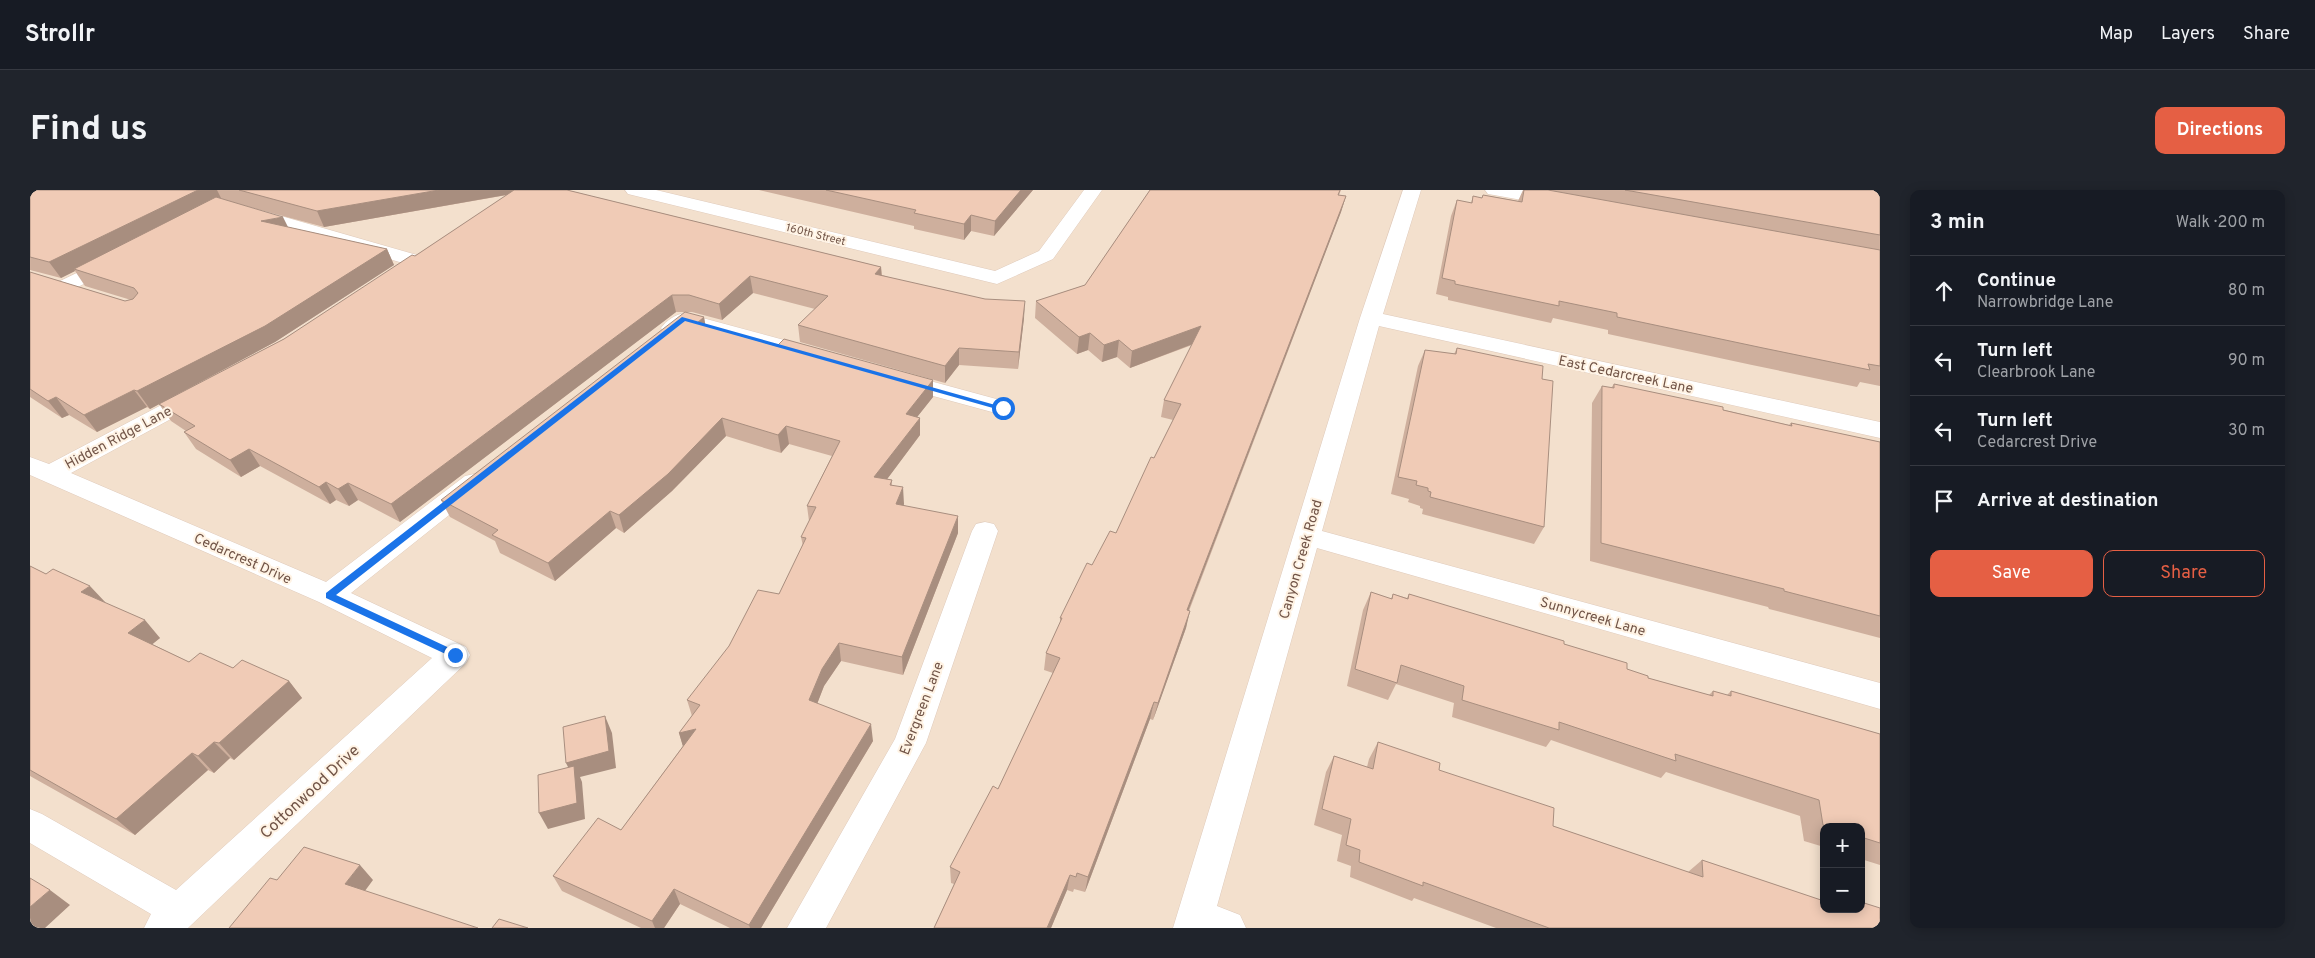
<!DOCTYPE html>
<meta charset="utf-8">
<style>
:root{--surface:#171b24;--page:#20242c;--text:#f1f3f6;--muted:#9ea1a6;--line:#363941;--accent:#e55f44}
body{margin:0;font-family:Overpass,sans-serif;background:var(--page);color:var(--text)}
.controls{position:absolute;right:15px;bottom:15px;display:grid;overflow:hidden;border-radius:10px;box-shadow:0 2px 12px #0003}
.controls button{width:45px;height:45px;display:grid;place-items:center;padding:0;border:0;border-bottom:1px solid var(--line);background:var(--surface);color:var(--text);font:25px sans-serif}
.stop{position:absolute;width:15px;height:15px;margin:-11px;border:4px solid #1a73e8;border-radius:50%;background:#fff}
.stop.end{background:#1a73e8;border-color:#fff;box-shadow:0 1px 5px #0008}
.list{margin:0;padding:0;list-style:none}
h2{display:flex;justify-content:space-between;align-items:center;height:65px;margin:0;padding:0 20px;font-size:21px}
h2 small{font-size:16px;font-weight:400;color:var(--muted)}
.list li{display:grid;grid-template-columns:32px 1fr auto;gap:15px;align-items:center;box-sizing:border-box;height:70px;padding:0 20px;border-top:1px solid var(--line)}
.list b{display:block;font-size:19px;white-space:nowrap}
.list p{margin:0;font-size:16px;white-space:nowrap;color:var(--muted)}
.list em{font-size:16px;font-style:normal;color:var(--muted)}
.actions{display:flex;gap:10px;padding:15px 20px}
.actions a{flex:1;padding:11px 0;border:1px solid var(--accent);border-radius:10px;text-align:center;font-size:18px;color:var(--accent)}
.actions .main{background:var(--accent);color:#fff}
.icon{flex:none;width:28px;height:28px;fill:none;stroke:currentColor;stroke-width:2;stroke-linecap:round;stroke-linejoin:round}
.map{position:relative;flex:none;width:1850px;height:738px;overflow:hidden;border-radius:10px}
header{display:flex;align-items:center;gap:30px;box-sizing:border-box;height:70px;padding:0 25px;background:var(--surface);border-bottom:1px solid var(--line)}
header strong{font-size:24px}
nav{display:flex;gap:28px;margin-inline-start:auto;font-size:18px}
.intro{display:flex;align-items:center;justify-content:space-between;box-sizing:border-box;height:120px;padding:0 30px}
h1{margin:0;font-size:35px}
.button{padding:12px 22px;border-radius:10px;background:var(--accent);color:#fff;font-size:18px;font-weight:700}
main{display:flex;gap:30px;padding:0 30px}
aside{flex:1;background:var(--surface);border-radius:10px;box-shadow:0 2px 12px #0003}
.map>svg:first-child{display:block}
.residential{fill:#f3e0cd;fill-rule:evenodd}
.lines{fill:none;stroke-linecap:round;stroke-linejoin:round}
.street-casing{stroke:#dfcabb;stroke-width:1}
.street{fill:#fff;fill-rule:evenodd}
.wall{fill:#ceaf9d}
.shaded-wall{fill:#a88e7f}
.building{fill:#f0cbb6;stroke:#a88e7f}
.route{fill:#1a73e8}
.labels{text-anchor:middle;stroke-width:4;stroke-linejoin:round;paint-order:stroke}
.far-street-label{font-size:11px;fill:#715447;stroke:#fff3e4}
.street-label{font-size:14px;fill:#715447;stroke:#fff3e4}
.near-street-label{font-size:16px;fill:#715447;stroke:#fff3e4}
</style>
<header>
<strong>Strollr</strong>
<nav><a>Map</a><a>Layers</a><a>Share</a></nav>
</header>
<div class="intro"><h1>Find us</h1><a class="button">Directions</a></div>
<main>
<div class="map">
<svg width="1850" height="738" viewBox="0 0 1850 738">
<rect width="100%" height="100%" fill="#fcefde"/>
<path class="residential" d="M0,0h1850v738h-1850zM1794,637h37v82h-37z"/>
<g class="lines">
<defs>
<path id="street" d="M595,0h31l339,81 44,-20 45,-61h18l-49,69 -56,25 -369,-90z
M1373,0h18l-38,124 497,108v16l-501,-112 -57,205 558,152v26l-563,-161 -100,358 23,9 6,13h-73l187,-610z
M1455,0h39l38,7 3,4 -3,4 -6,1 -62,-11 -6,-1z
M220,17l174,50 3,4 -3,4 -7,2 -174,-50 -2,-4 2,-4z
M84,65l7,2 3,4 -3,4 -51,26 -7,2 -7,-2 -3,-4 3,-4z
M654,123l137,37 3,5 -3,5 -8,2 -126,-35c-8,6 -13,8 -23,6l-3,-5c6,-8 14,-13 23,-15z
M867,182l114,31 4,5 -4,5 -8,2 -114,-31 -3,-5 3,-5z
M168,198l8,2 4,5 -4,5 -135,73 255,109 139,-106 9,-2 9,2 4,6 -4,6 -132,105 115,54 4,8 -4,8 -278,265h-44l7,-14 -121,-71v-34l12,5 134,76 256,-232 -113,-56 -289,-127v-18l19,7 141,-74z
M955,332l9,2 4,7 -72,212 -100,185h-39l108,-189 77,-208 4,-7z"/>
</defs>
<use href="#street" class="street-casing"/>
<use href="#street" class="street"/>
</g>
<path class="wall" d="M0,0h537l314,77 1,8 142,43 -6,51 -59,-4 -14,18 -145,-41 -2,-17 17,-16 -62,-16 -31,27 -30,-8h-16l-276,210 -42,-22 -9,6 -13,-6 -6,4 -70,-38 -19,11 -45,-28 -12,-17 2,-1 -15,-10 -12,-17 125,-65 131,-83 92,-61 -183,32 -104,-28 68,28 99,22 7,16 -119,77 -125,67 -3,-2 -50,25 -28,-17 -7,3 -32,-21v-125l95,29 6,-1 -46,-14 -10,-15 -14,7 -31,-8z
M729,0h274l-39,46 -23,-5 -7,9 -50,-11v-3z
M1120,0h191l-2,5 7,1 -5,16 -152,399 -3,17 -33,92 -3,-1 -65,173 -11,-3 -1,3 -6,-2 -16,38h-117l20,-44 -3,-1 -1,-16 48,-78 55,-116 -9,-3 2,-17 14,-30v-5l32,-53 24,-32 57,-113 -12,-3 3,-17 28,-55 -62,23 -13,-11 -15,5 -14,-12 -11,4 -42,-36 1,-17 49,-16z
M1493,0h353l4,1v195l-20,-4 -3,5 -105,-22 -144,-31v-4l-55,-12 -2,5 -103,-23v-3l-12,-3 15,-78 6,-16 14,3 2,-7 9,2 1,-3 35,6z
M674,127l1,9 72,20 156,34v17l-16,20 3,18 -33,44 5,1v5l12,19v1l54,28 -55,142 -62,-14 -17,25 -7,18 56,37 -112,187h-31l-50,-24 -16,24h-23l-79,-37 -9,-15 68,-46 62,-84 -4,-13 13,-17 -5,-16 92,-106 24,-48 -2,-9 8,-16 -2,-15 25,-50 -43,-12 -8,9 -55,-17 -54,55 -48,42 -8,-5 -61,53 -55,-28 -5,-12 -45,-24 -9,-17z
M1427,158l85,31 2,148 -10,17 -112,-30 1,-5 -3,-1v-2l-12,-4 1,-3 -18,-5 27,-128 7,-16 29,4z
M1584,194l175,41 2,-2 89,19v196l-111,-29 -1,-2 -178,-46 2,-158 10,-17 9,2z
M0,376l75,37 55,35 -8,6 37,18 44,6 56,13 13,17 -68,62 -4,-2 -16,15 -6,-3 -73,65 -105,-59z
M1341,402l20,7 2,-5 14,4 2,-4 155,50 84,34 61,17 4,-4 14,4 4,-4 149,43v131l-19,-6v-32h-37v20l-20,-6 -4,-25 -134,-44 -5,6 -110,-38 -5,7 -94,-30 2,-14 -58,-19 -8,16 -41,-14 16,-76z
M1348,552l61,28 114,56 135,46 14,-12 118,40 4,-2v11l56,19h-384l-82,-30 -2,3 -62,-24 1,-11 -14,-5 5,-26 -28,-10 12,-53 8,-16 33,11 2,-8z"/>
<path class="shaded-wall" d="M168,0h19l4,8 -144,72 -3,-1 1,2 -14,7 -12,-16z
M409,0h77l1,3 -193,34 -7,-16z
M991,0h12l-39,46 1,-15z
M1316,6l-5,16 -159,415 5,-17z
M941,25v16l-7,9v-16z
M253,27l8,16 -30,-12z
M357,59l7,16 -119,77 -125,67 -13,-18z
M851,77l1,17 -7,-10z
M720,86l3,17 -31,27 -3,-16z
M642,105l4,17 -276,210 -9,-18z
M995,111l-1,17 -6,51 1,-17z
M674,127l3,17 -10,-11z
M1171,136l-3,16 -68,26 2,-17z
M1060,143l-2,17 -11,4 2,-17z
M1089,150l-2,17 -15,5 2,-17z
M929,158v17l-14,18v-17z
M903,190v17l-27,34v-17z
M104,200l13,17 -50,25 -13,-17z
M26,207l13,18 -7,3 -14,-17z
M692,228l4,18 -54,55 -48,42 -5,-18z
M890,228v17l-44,59 -2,-17z
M756,236l3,18 -8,9 -3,-18z
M219,259l11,17 -19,11 -11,-17z
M296,292l10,18 -6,4 -11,-17z
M318,293l10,17 -9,6 -11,-17z
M873,297l1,17 -7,17 -1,-17z
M580,321l6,17 -61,53 -7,-18z
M928,326v17l-55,142 -1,-18z
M60,396l16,17 -25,-11z
M1160,421l-4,17 -33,92 5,-17z
M115,430l15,18 -16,13 -16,-18z
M809,453l2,18 -17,25 -12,31 -3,-17 13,-31z
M259,491l13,17 -68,62 -15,-17z
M1124,512l-4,17 -65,173 3,-15z
M575,526l7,17 4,35 -36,9 2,5 3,37 -37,10 -9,-16 35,-34 -8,-16z
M841,534l2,17 -112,187h-11l-1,-3z
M666,539l-12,21 -5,-17z
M184,552l16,16 -16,15 -16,-17z
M162,563l16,17 -73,65 -19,-16z
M330,675l13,15 -14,19 -14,-15z
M1040,685l-3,15 -16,38h-4z
M644,699l6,15 -16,24h-9l-3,-7z
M20,700l20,15 -25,23h-15v-21z"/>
<path class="building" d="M0,0h168l-149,72 -19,-5z
M209,0h200l-122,21z
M484,0h53l314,77 -6,7 110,25 40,2 -6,51 -60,-4 -14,18 -147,-41 30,-29 -78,-20 -31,28 -30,-9h-17l-281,209 -43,-21 -10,6 -12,-7 -7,5 -70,-38 -19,11 -46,-28 11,-6 -36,-22 125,-65 128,-84 3,1z
M796,0h195l-26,31 -24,-6 -7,9 -50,-11 2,-3z
M1120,0h190l-2,5 8,1 -159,414 3,1 -32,92 -4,-1 -66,175 -11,-4 -1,4 -6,-2 -23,53h-113l26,-56 -10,-5 43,-81 5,3 62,-131 -14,-5 16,-35h-2l27,-55 5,2 18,-34 6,2 35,-76 3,1 27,-54 -17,-4 37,-74 -69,25 -13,-11 -15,5 -14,-12 -11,4 -43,-36 49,-16z
M1494,0h24l332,60v116l-12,-2 2,6 -107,-22 -146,-31v-4l-58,-12v5l-104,-22v-3l-13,-3 15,-78 15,3 1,-7 9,2 1,-3 39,7z
M1595,0h251l4,1v44z
M186,7l67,20 -22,4 126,28 -122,77 -128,65 -3,-1 -50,25 -28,-18 -8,4 -18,-12v-117l95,29 8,-2 5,-6 -4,-5 -60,-19z
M655,122l19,5 -7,6 80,23 7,-7 149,41 -27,34 14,4 -46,59 18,3 -2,5 13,2 -7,17 62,12 -56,141 -63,-14 -17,26 -13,31 62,24 -122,201 -75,-36 -22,32 -99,-45 45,-58 23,12 75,-101 -17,4 21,-28 -13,-5 42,-54 29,-56 21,4 27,-56 -5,-1 15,-30 -9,-1 33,-65 -54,-15 -8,9 -56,-17 -54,56 -49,41 -9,-4 -62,52 -56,-28 6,-5 -57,-30z
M1427,158l86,18 -1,13 11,2 -9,146 -114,-30 1,-5 -3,-1v-3l-12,-3 1,-4 -19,-4 27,-127 31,4z
M1584,194l109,23v3l69,16 -1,-3 89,19v174l-96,-25v-2l-183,-46 1,-157 12,2z
M0,376l16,8 7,-5 37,17 -9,6 64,28 -17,13 61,29 11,-9 33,15 9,-8 47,21 -70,62 -5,-1 -16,14 -6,-3 -76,66 -86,-49z
M1341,402l21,7 1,-5 15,5 1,-5 155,47v3l63,19v6l21,7v2l65,18v-5l18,5v-5l149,43v109l-19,-6v-10h-32l-6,-2 -4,-25 -144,-46 1,7 -117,-39v8l-97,-30 2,-14 -63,-21 -4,18 -42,-14z
M575,526l4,35 -43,12 -3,-36z
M1348,552l62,21 -1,7 115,38 -1,18 150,51 -1,-17 122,41v8h37v-7l19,6v20h-331l-126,-46v4l-64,-24 1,-12 -14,-5 5,-26 -29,-10 12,-53 39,13z
M544,576l3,37 -38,10 -1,-38z
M274,657l56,18 -15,19 133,44h-249l41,-50 7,2z
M0,688l20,12 -20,17z
M469,729l29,9h-36z"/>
<path class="route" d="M652,127l324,91 -6,2 -315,-89 -349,274 122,57v5h-6l-126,-59v-5z"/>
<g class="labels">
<g class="far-street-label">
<text transform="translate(786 44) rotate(14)" y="4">160th Street</text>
</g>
<g class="street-label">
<text transform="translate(1596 184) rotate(12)" y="5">East Cedarcreek Lane</text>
<text transform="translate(88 247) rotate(-28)" y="5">Hidden Ridge Lane</text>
<text transform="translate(213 368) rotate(24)" y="5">Cedarcrest Drive</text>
<text transform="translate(1270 369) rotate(-74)" y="5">Canyon Creek Road</text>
<text transform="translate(1563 426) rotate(16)" y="5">Sunnycreek Lane</text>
<text transform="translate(891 518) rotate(-69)" y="5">Evergreen Lane</text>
</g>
<g class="near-street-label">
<text transform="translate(279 601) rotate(-43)" y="6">Cottonwood Drive</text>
</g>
</g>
</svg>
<div class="controls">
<button>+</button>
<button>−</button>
</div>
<div class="stop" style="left:973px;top:218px"></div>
<div class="stop end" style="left:425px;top:465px"></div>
</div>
<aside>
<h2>3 min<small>Walk · 200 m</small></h2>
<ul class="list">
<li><svg class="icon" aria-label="ahead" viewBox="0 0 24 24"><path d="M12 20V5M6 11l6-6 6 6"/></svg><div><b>Continue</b><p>Narrowbridge Lane</p></div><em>80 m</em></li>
<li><svg class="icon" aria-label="left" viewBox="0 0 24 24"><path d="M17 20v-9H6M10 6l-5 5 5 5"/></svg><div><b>Turn left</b><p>Clearbrook Lane</p></div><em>90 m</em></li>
<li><svg class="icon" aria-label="left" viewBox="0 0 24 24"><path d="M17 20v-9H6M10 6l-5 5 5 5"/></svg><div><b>Turn left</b><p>Cedarcrest Drive</p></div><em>30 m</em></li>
<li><svg class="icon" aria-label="arrive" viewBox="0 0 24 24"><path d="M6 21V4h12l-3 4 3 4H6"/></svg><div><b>Arrive at destination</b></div></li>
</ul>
<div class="actions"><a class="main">Save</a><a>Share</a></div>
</aside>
</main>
